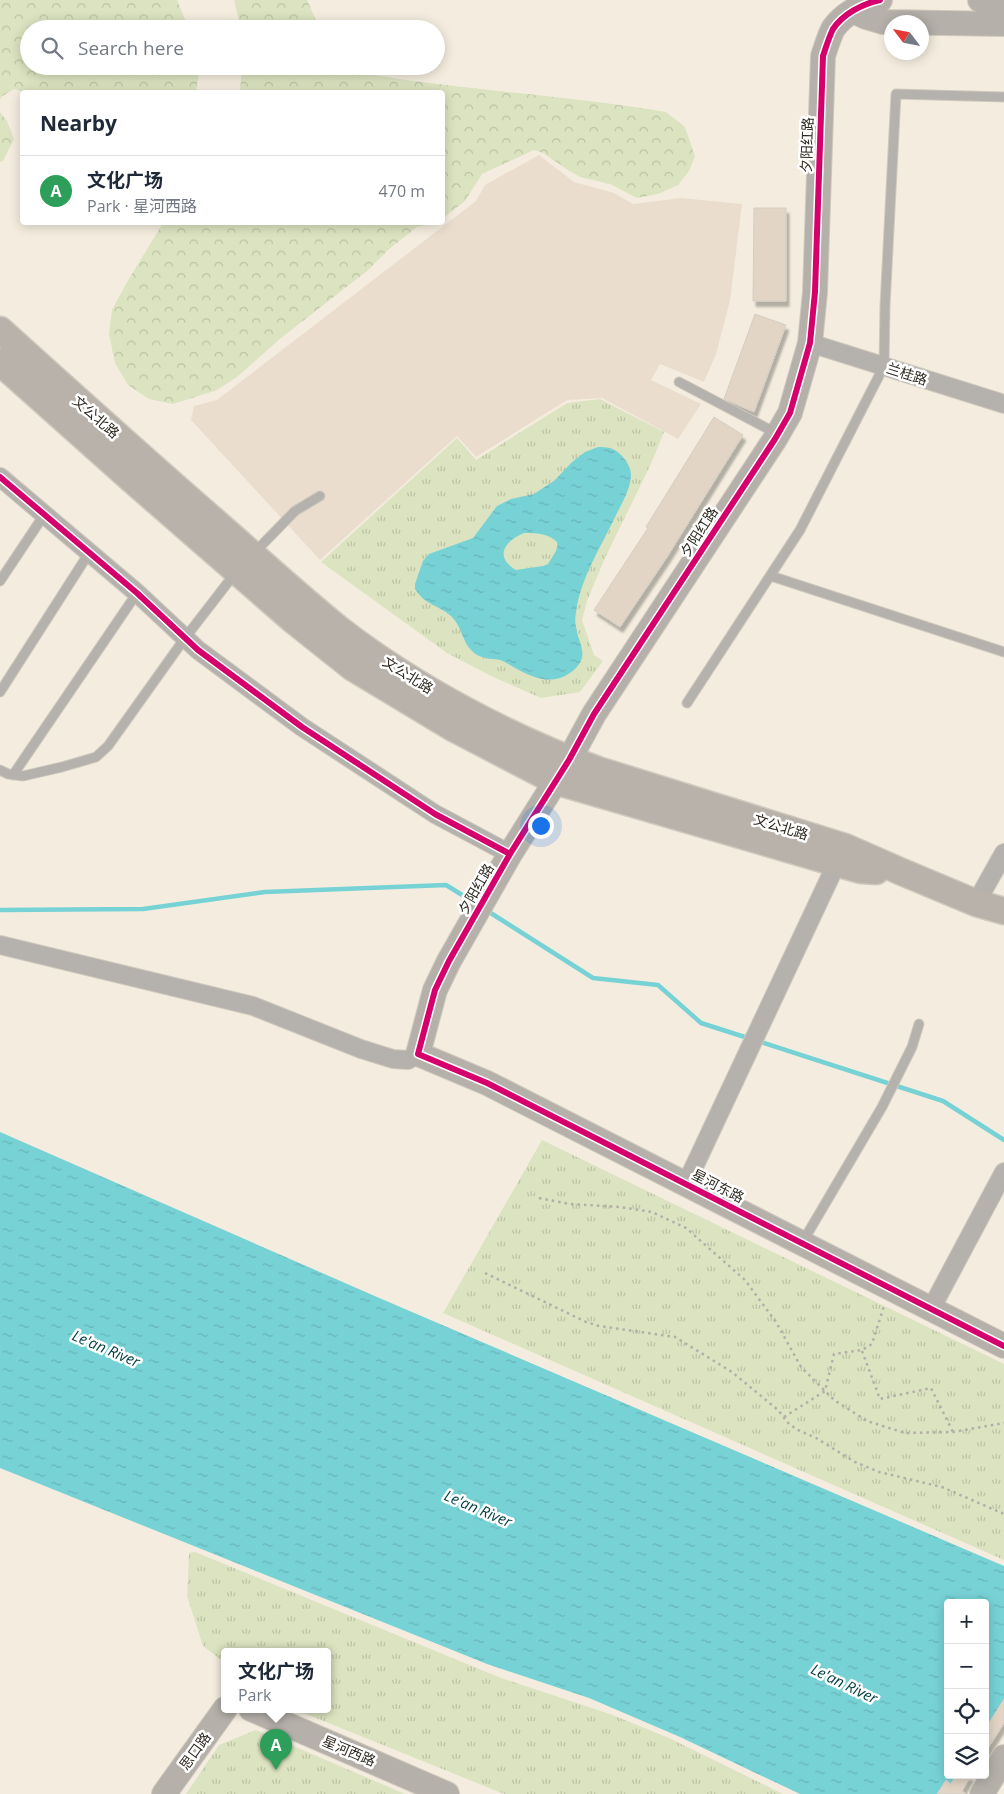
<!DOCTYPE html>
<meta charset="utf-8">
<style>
:root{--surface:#fff;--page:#f2f2f3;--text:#1f2937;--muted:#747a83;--line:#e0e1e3;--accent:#b45309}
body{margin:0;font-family:"Open Sans","Noto Sans SC",sans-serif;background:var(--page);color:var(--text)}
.controls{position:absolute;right:15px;bottom:15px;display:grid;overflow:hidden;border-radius:5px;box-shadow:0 2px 12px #0003}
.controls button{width:45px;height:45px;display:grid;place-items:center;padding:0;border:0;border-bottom:1px solid var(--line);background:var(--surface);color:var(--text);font:25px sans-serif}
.compass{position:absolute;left:884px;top:15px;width:45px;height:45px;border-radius:50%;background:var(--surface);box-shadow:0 2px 12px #0003;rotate:302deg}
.you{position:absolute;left:540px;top:825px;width:18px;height:18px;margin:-12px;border:4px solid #fff;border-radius:50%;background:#1a73e8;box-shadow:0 0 0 8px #1a73e833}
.badge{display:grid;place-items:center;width:32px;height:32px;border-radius:50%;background:var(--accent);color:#fff;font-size:16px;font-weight:700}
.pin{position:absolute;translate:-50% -41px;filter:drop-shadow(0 1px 2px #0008)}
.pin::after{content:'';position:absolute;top:26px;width:18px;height:15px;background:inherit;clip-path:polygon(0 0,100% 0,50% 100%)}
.popup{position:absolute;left:221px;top:1648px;width:110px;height:65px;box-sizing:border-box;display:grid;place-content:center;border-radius:5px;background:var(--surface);filter:drop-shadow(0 1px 4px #0005);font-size:16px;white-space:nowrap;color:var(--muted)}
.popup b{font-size:19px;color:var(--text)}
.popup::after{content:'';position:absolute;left:50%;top:100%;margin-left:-10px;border:10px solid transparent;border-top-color:var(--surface)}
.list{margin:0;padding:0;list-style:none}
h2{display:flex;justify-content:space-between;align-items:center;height:65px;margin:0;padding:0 20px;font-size:21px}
h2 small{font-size:16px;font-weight:400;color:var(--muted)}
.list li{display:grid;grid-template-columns:32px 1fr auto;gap:15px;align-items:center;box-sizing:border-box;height:70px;padding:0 20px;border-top:1px solid var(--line)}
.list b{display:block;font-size:19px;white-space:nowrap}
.list p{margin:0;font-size:16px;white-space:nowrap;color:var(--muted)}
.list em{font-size:16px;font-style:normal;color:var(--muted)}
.icon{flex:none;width:28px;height:28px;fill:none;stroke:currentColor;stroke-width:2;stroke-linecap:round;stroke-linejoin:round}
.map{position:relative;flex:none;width:1004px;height:1794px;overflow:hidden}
.search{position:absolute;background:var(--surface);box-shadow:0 2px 12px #0003;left:20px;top:20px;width:425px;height:55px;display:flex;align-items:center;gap:12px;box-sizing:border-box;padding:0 18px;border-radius:28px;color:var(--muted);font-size:19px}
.panel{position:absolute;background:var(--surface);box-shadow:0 2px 12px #0003;left:20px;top:90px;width:425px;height:135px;border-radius:5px}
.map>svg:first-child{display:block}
.commercial{fill:#eaddce}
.forest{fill:url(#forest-crowns)}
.park{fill:url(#park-tufts)}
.water{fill:url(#water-ripples);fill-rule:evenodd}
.pier{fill:#f4eddf}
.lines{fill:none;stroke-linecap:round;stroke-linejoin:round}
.stream{stroke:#77d2d6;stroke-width:4.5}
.building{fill:#e2d5c5;stroke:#d5cec4;filter:url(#shadow)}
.lane-casing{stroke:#cfc9be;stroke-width:11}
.street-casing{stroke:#cfc9be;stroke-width:20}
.secondary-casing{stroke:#cfc9be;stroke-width:26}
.primary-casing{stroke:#cfc9be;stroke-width:29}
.path{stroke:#b3aea8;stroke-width:2.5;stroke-dasharray:2.5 4;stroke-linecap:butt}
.lane{stroke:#b5b1ac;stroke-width:9}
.street{stroke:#b5b1ac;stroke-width:18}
.secondary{stroke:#b5b0a9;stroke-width:24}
.primary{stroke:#b8b2ab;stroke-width:26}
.cycleway-casing{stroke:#fff;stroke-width:9}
.cycleway{stroke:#d6006c;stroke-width:6}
.labels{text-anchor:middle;stroke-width:5;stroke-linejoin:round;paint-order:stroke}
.street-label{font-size:14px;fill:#2e2920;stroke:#fff}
.water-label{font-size:15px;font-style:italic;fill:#003e43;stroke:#fff}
</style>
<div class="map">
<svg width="1004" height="1794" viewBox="0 0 1004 1794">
<defs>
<pattern id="forest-crowns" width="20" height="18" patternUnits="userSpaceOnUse" patternTransform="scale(1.25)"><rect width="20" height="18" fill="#dbe3c0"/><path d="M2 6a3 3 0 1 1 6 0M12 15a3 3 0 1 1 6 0" fill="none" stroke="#bcc3a5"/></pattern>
<pattern id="park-tufts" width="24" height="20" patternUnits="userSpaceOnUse" patternTransform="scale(1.25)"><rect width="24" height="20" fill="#dbe3c0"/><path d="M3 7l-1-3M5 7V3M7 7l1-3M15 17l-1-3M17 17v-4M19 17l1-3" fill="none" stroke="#bcc3a5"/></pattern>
<pattern id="water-ripples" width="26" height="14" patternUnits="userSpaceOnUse" patternTransform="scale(1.25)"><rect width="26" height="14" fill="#77d2d6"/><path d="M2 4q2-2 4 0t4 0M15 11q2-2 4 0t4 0" fill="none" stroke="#67b4b7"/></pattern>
<filter id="shadow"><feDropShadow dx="3" dy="5.5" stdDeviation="1" flood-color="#0004"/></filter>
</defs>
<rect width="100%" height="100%" fill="#f4eddf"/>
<path class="commercial" d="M539,155l35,27 40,11 19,11 48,-6 61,6 -12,97 -14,53 -12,28 -44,-18 -9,16 50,24 -23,35 -76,-41 -35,2 -91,57 -19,-21 -137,124 -129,-140 3,-14 23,-6 259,-199 9,-16z"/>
<path class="forest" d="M0,0h177l12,29h-160v37h171l-4,26h-173l-9,-3 -13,8 -1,3z
M234,0h73l13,29h-79z
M242,66h102l6,5c104,19 211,23 316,41l19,15 10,29 -6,15 -11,14 -20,9 -21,4 -27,-14 -30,-7 -12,-7 -25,-17 -9,-3 -52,24 -17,27 -22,17 -1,-126h-202z
M0,112l7,9 7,18 -11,22 -3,1z
M163,223v-1l273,1 -19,4 -29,23 -21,21 -86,67 -44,39 -20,13 -44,14 -24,-5 -21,-14 -13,-22 -6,-29 3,-24 15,-28z"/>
<path class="park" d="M600,399l64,33 -14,34 -46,94 -17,41 -5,19 12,35 9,6 -23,31 -39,6 -50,-22 -44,-23 -126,-91 136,-124 19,22 91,-57z
M542,1140l462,224v196l-561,-247z
M195,1552l306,126 109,36 59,24 114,56h-279l-210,-85h33v-58h-102v12l-22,-17 -16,-50 2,-43z
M256,1730l149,64h-219l33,-49z"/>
<path class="water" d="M598,447c4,0 8,0 12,1 10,3 22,17 21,28 -1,14 -9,27 -15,39 -15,32 -35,62 -40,97 -1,5 -1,11 0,15 2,16 14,28 -1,42 -19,17 -38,11 -58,0 -6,-3 -11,-7 -17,-9 -10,-2 -21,-1 -28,-9 -10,-9 -10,-25 -21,-35 -13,-11 -26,-11 -36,-27v-5l8,-23 6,-7 44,-16 24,-32 14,-7 23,-5 21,-14 17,-18 13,-10zM524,533c12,0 25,0 34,10l-2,8 -8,13 -5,2 -27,4c-22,-13 -12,-29 8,-37z
M0,1132l377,165 627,269v228h-204l-120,-57 -91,-39 -102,-34 -487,-196zM948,1603h37v172h-37z"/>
<path class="pier" d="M1004,1699v95h-60l12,-19h29v-46z"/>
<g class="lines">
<path class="stream" d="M0,910l143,-1 122,-17 181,-7 29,18
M486,910l107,68 65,7 43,38 50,16
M758,1041l185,60 61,39"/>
</g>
<path class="building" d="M754,208h32v93h-33z
M755,314l31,11 -32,87 -30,-13z
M714,417l29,18 -76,122 -47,70 -26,-17 54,-82 -2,-1z
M1004,1699v24l-19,30v-24z
M957,1775h14l-9,16 4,3h-29l9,-14 5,4z"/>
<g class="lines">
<defs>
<path id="lane" d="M679,382l97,51
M254,553l41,-42 25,-15
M771,576l233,76
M0,581l44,-66
M0,692l89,-139
M687,703l113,-173 84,-164 1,-60 11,-212 108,3
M0,770l8,4 15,2 39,-9 34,-10 12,-11 77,-108 51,-66
M13,775l124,-182
M802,1243l80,-136 30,-60 7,-23"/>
<path id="street" d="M810,343l194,61
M0,477l137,116 61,57 104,77 133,87 75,40
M976,903l28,-50
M0,945l253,61 108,43 32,10 15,1 10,-6
M686,1184l155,-330
M931,1309l73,-137"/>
<path id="secondary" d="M880,0c-18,4 -37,14 -47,29 -4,8 -7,18 -10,27l-8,236 -5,51 -20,70 -15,26 -181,275 -25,46 -59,94 -61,107 -14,29 -17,64 69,29 517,263
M980,0h24
M853,11l13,6 17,5 121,2
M251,1709l196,85
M164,1794l61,-85
M982,1794l22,-37"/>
<path id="primary" d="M0,330c73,66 146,132 220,196 40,35 79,71 120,104 75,58 170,108 258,140l247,77 57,25 74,31 28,8
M0,362l130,116 163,142 59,47 103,62 100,52 281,82 25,7 15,1"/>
</defs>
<use href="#lane" class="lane-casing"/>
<use href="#street" class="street-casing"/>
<use href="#secondary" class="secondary-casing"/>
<use href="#primary" class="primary-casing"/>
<path class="path" d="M539,1198l31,6 50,3 32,5 34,16 59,52 31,42 25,45 33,33 33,21 38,12 48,-1 51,-9
M485,1273l101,49 13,4 76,11 57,35 46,38 11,14 9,6 18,8 39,24 24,10 63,15 62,27
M862,1351l18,48 51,-11 22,44
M784,1417l41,-26 9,-37 28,-4 10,-6 12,-38"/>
<use href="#lane" class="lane"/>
<use href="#street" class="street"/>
<use href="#secondary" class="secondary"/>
<use href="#primary" class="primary"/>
<defs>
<path id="cycleway" d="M880,0c-18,4 -37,14 -47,29 -4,8 -7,18 -10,27l-8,236 -5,51 -20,70 -15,26 -181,275 -25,46 -59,94 -61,107 -14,29 -17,64 69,29 517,263
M0,477l137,116 61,57 104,77 133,87 75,40"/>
</defs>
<use href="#cycleway" class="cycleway-casing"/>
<use href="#cycleway" class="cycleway"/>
</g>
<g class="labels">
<g class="street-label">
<text transform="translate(807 145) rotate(-88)" y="5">夕阳红路</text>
<text transform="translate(907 374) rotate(18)" y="5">兰桂路</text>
<text transform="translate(96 417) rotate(41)" y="5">文公北路</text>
<text transform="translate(699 532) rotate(-57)" y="5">夕阳红路</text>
<text transform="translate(408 675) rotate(32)" y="5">文公北路</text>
<text transform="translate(781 827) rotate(17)" y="5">文公北路</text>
<text transform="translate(476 889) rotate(-60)" y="5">夕阳红路</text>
<text transform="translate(718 1186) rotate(27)" y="5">星河东路</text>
<text transform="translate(195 1751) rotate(-54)" y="5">思口路</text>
<text transform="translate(349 1751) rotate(23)" y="5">星河西路</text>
</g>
<g class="water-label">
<text transform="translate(106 1349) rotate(23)" y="5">Le'an River</text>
<text transform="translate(478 1509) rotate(23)" y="5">Le'an River</text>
<text transform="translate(844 1684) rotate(26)" y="5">Le'an River</text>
</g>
</g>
</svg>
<div class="controls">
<button>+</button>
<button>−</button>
<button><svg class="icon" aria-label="locate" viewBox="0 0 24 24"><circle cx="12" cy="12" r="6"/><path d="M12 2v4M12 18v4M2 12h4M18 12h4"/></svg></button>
<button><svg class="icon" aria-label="layers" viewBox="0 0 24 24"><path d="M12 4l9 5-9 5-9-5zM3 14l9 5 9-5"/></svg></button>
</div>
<svg class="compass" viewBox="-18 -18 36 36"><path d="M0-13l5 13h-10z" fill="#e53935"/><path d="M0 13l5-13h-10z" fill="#747a83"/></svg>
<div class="you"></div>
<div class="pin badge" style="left:276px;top:1770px;background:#2e9e5b">A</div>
<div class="popup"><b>文化广场</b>Park</div>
<div class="search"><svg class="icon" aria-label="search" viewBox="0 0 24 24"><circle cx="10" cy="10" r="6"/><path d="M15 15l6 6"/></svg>Search here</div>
<section class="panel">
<h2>Nearby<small></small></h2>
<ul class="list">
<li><span class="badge" style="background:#2e9e5b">A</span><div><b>文化广场</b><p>Park · 星河西路</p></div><em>470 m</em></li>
</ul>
</section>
</div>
